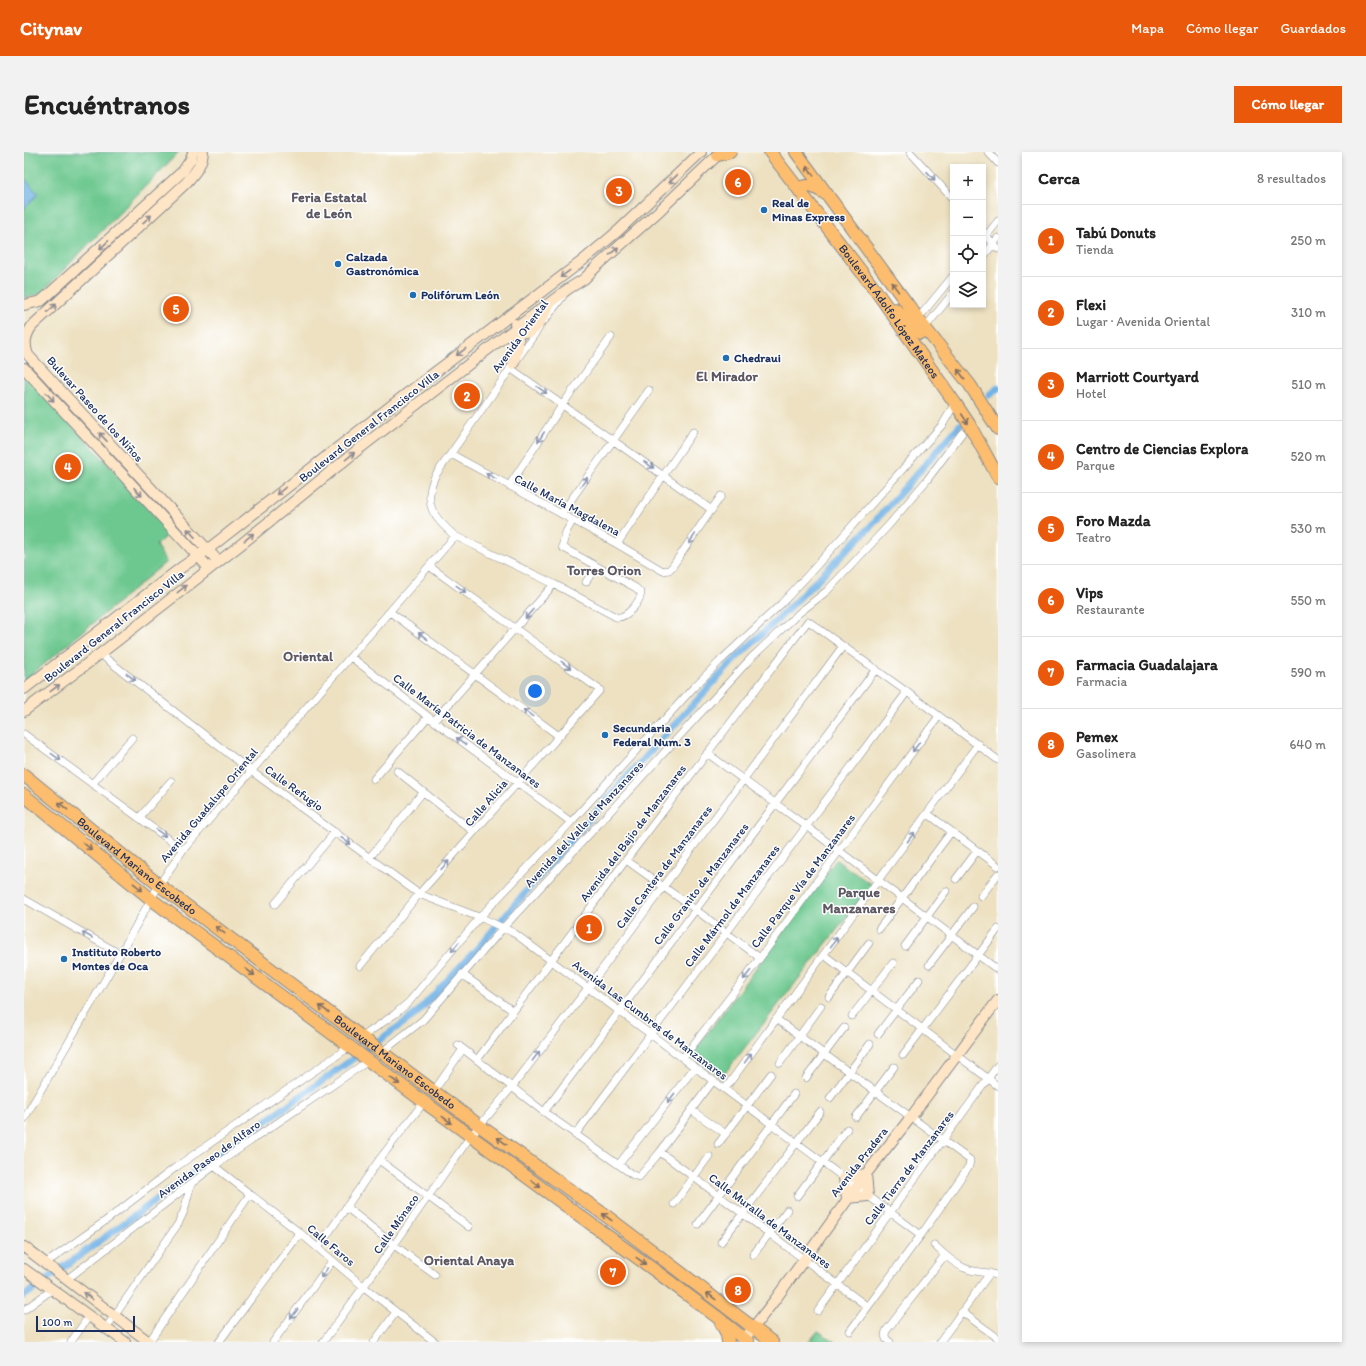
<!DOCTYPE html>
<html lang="es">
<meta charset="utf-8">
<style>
:root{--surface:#fff;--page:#f2f2f2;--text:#222;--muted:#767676;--line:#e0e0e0;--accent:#ea580c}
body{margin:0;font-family:Itim,sans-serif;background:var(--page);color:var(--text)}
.controls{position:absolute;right:12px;top:12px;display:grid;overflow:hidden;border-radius:0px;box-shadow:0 2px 6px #0003}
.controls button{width:36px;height:36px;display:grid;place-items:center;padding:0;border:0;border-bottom:1px solid var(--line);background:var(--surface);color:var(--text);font:20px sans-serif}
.scale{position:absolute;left:12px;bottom:10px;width:99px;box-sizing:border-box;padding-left:4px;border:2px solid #1b2f5e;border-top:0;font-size:11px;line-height:14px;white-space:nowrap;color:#1b2f5e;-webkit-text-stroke:3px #fff;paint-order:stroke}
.you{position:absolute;left:511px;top:539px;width:14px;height:14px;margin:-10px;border:3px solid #fff;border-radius:50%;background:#1a73e8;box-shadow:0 0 0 6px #1a73e833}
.badge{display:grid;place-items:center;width:26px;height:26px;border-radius:50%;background:var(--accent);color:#fff;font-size:13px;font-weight:700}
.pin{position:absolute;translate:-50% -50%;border:2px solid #fff;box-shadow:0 1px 4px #0006}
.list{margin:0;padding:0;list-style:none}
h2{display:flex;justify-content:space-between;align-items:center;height:52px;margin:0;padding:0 16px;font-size:17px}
h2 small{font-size:13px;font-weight:400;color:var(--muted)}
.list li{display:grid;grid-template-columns:26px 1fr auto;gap:12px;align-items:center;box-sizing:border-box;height:72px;padding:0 16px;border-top:1px solid var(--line)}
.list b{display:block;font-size:15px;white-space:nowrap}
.list p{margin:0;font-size:13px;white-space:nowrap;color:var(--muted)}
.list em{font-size:13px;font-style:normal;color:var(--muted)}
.icon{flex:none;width:22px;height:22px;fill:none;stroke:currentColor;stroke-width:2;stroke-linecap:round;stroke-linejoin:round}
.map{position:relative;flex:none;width:974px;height:1190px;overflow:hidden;border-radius:0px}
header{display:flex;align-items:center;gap:24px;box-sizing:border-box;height:56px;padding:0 20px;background:var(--accent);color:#fff}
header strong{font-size:19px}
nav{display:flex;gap:22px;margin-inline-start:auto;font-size:14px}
.intro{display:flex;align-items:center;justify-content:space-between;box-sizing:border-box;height:96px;padding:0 24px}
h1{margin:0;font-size:28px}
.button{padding:10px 18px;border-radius:0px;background:var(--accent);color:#fff;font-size:14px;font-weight:700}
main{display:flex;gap:24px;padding:0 24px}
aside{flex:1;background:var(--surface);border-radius:0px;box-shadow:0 2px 6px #0003}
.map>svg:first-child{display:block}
.green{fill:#6dc88f;stroke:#447c76}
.water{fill:#72b3e6;stroke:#4671a2}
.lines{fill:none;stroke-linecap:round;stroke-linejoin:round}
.canal{stroke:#72b3e6;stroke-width:7}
.street-casing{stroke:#848890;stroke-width:8}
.secondary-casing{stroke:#848890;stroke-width:12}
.primary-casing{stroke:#848890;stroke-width:14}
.street{stroke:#fff;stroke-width:7}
.secondary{stroke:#fee5c5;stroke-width:10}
.primary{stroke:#fcbd6e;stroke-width:12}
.oneway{stroke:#806f65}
.oneway2{stroke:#8d97ae}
.oneway3{stroke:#8c8a92}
.poi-dot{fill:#1f6fb2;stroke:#fff;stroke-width:1.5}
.labels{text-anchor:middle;stroke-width:3;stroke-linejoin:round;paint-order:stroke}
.poi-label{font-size:12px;font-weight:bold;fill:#1b2f5e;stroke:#fff;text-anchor:start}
.street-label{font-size:12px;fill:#1b2f5e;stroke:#fff}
.quarter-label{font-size:14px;font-weight:bold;fill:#5d5762;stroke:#fff}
</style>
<header>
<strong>Citynav</strong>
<nav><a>Mapa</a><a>Cómo llegar</a><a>Guardados</a></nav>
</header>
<div class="intro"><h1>Encuéntranos</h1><a class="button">Cómo llegar</a></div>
<main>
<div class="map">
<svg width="974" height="1190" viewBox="0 0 974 1190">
<rect width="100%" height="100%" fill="#fff"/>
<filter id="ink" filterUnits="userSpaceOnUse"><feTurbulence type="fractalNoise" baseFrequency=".025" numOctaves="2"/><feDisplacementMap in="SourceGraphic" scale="8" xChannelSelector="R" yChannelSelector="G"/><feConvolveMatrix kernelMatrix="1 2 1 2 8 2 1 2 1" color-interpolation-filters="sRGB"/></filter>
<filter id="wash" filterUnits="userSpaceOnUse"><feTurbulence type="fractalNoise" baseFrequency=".012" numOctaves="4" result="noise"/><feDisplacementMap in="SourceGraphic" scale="16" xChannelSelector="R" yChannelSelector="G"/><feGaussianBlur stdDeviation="0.9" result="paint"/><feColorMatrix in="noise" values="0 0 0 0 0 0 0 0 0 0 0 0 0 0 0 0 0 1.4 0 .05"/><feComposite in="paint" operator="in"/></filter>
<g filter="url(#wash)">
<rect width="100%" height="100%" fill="#ede1c1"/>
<path class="green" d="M0,0h155l-139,142 -16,4z
M0,222l147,157 -15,14 10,17 -142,119z
M812,708l36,25 -151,193 -29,-24z
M794,1179l17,11h-26z"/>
<path class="water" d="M0,26l14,16 -14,15z"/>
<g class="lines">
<path class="canal" d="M965,243l9,-7
M0,1144l187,-136 205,-146 61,-65 80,-94 97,-108 82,-89 41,-38 93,-93 90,-102"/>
</g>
</g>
<g filter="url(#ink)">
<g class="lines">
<defs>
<path id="street" d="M886,0l43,47
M964,0l10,11
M959,80l15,17
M959,88l15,-19
M959,105l15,-19
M521,168l18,-24
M892,169l37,-45
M515,176l-104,148c-13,28 -1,42 20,60l99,48 62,33c10,2 24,-15 25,-24l-5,-5 -74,-41 4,-15 7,-12
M899,178l30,-37
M486,216l202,142
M427,302l166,90 46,27 6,-1 3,-3 49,-71
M485,334l54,-82 48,-67
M537,362l88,-124
M593,392l76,-112
M562,430l10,-16
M366,460l169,124
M76,502l151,117 168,123 65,25 30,14 407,302
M327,505l83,64 137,101
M410,569l120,-137
M0,582l159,116
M683,601l99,73 192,144
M373,619l77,61
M350,627l54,-62
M68,632l40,-46
M904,662l70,52
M115,666l32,-37
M346,705l53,-65
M602,708l70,50 64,48
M932,727l21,-28
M957,744l17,-22
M0,747l96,55
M251,752l60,-72
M855,777l72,-97
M881,794l41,-55
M800,803l174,131
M905,813l44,-58
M336,814l59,-72 181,-204 -171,-124
M438,822l51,37
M805,845l40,-54
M828,864l41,-53
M752,867l194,141 -1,6 -48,69 -71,96
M854,882l41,-54
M338,885l33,-23 14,-12 71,-85 91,-95 123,-135 25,-25 62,-58 28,-30 134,-150 12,-21
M434,893l86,67 89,63 6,2 21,-25 53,-71
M358,900l41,-32 81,-93 247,-269 48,-45 28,-22 61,-65 39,-46 35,-47
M879,903l95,-126
M659,906l77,-100 179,-242
M453,908l149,-200 182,-239 99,71 91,68
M756,911l41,-57
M782,926l38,-50
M701,937l253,-345
M410,939l29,-42
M806,946l40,-54
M667,958l35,24
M520,960l332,-443
M832,965l38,-50
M0,967l96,-165 39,-69 24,-35 272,-314
M551,983l332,-443
M694,992l53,-70
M636,1000l208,155
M355,1008l90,67
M595,1012l76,-97
M190,1014l86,67 64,54 71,55
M773,1044l50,-67
M650,1052l35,-48
M322,1055l48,38 41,30
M674,1072l96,-130
M697,1090l99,-130
M910,1093c10,9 21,20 33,24 10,4 21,2 31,7
M294,1096l61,-88 45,-58
M729,1103l34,-45
M22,1111l62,-44 68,-52 173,-120
M42,1128l148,-114 154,-105
M0,1158l29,-21
M794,1159l180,-246
M938,1160l36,26
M82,1176l72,-104 6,-13 7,-27
M47,1190l18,-26
M125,1190l101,-148
M195,1190l81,-109
M249,1190l59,-81
M299,1190l71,-97 76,-108 42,-50 76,-99 255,-342
M350,1190l22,-30
M866,1190l-4,-3 -1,-4 1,-4 59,-76
M916,1190l50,-69"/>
<path id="secondary" d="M179,0c-1,13 -9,22 -17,31l-154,143c-7,10 -8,18 -4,29l190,206
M0,153l17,-4 7,-6 135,-124 8,-12 2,-7
M493,176c16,14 25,-10 31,-21
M489,212c5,-12 8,-27 2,-40
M0,216l185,200
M0,537l158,-122 25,-17 198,-155 176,-133 37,-31 83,-79
M0,559l76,-57 144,-112 111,-90 149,-115 64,-48 16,-10 13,-13 63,-56 61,-58
M842,1022l2,22 -21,2 -3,-20z
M0,1095l125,95
M0,1117l101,73
M718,1190l32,-41 92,-127 45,-57 87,-117"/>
<g id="primary">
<path id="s1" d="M746,0l106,139 79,112 14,21 29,53"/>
<path d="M772,0l129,176 45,57 28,44"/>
<path d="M694,3l12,-3"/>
<path d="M775,37c9,-7 18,0 27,5"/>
<path d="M871,157l17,16 8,8"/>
<path id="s2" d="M0,623l135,110 321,241 129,92 163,124"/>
<path d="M0,643l127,104 273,203 237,173 56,42 31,25"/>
<path d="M697,1171l6,11 1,8"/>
</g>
</defs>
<use href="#street" class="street-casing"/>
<use href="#secondary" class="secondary-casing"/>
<use href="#primary" class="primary-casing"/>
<use href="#street" class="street"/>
<use href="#secondary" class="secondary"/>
<use href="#primary" class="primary"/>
</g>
<defs><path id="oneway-shaft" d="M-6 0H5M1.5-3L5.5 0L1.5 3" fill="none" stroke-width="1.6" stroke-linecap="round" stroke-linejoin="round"/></defs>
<g class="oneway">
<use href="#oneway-shaft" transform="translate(786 19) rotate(-127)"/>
<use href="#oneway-shaft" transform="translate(871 135) rotate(-126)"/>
<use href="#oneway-shaft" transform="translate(937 222) rotate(-127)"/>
<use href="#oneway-shaft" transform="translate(941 267) rotate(56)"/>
<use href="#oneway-shaft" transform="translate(39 654) rotate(-141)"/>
<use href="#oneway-shaft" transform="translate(63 694) rotate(39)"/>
<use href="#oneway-shaft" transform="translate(114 735) rotate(39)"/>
<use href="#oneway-shaft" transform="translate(196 778) rotate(-143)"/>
<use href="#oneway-shaft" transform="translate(226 820) rotate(37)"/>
<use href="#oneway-shaft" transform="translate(300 857) rotate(-143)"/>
<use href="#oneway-shaft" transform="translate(371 929) rotate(37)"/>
<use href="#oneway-shaft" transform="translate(423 968) rotate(36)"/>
<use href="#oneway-shaft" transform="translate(478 989) rotate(-144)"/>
<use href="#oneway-shaft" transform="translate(512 1032) rotate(36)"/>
<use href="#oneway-shaft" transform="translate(583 1065) rotate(-144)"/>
<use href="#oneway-shaft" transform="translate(617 1109) rotate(36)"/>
<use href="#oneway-shaft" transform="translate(687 1144) rotate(-143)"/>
</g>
<g class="oneway2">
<use href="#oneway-shaft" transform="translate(907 24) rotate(47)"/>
<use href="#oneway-shaft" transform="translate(518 238) rotate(35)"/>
<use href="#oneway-shaft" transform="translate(517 285) rotate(123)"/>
<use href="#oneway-shaft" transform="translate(625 313) rotate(34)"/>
<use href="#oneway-shaft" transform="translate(467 324) rotate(-151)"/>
<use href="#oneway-shaft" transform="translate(560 330) rotate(-55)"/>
<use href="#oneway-shaft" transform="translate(668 387) rotate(124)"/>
<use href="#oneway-shaft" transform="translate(437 437) rotate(36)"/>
<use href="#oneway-shaft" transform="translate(505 462) rotate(131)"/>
<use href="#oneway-shaft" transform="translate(399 484) rotate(-143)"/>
<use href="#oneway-shaft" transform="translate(542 513) rotate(36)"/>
<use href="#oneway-shaft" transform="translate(107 525) rotate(37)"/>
<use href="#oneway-shaft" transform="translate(504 561) rotate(-144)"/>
<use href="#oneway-shaft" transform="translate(437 589) rotate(-144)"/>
<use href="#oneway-shaft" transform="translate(892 595) rotate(126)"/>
<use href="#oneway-shaft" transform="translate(32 605) rotate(36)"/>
<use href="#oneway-shaft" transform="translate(137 681) rotate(35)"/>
<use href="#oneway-shaft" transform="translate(887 685) rotate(-53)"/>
<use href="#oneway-shaft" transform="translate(322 689) rotate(35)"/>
<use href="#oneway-shaft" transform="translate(421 713) rotate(-48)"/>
<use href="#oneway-shaft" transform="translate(63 783) rotate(-150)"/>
<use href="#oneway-shaft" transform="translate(810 790) rotate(-54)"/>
<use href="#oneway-shaft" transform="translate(431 795) rotate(129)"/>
<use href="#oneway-shaft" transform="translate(723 823) rotate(128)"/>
<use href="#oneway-shaft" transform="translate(512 904) rotate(-53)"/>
<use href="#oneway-shaft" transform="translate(724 906) rotate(-54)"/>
<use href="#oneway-shaft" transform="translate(647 946) rotate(128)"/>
<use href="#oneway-shaft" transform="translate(300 1121) rotate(124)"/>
<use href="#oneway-shaft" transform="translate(270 1162) rotate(127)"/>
</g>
<g class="oneway3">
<use href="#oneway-shaft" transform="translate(649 27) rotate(137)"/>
<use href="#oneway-shaft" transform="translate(123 67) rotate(-43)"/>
<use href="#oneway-shaft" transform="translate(80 93) rotate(137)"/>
<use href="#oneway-shaft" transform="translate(590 99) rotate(-41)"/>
<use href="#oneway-shaft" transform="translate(541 122) rotate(144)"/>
<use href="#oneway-shaft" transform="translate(28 156) rotate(-41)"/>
<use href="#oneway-shaft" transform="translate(437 200) rotate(143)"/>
<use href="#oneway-shaft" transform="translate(26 245) rotate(48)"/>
<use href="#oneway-shaft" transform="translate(79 285) rotate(-133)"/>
<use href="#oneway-shaft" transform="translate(326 304) rotate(-39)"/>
<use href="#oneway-shaft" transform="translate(257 339) rotate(141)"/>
<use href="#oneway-shaft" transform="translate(114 340) rotate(47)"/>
<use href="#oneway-shaft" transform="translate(167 381) rotate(-133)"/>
<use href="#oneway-shaft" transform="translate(225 385) rotate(-39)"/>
<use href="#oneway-shaft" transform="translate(158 437) rotate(-38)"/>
<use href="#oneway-shaft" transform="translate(31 536) rotate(-37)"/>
<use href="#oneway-shaft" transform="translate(64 1144) rotate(-143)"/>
</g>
</g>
<g class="poi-dot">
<circle cx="740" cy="58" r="4"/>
<circle cx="314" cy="112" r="4"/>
<circle cx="389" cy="143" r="4"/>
<circle cx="702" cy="206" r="4"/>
<circle cx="581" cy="583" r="4"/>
<circle cx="40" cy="807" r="4"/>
</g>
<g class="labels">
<g class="poi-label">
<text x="748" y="55">Real de<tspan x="748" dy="14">Minas Express</tspan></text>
<text x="322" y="109">Calzada<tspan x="322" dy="14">Gastronómica</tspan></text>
<text x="397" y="147">Polifórum León</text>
<text x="710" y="210">Chedraui</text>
<text x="589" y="580">Secundaria<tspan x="589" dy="14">Federal Num. 3</tspan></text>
<text x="48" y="804">Instituto Roberto<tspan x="48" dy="14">Montes de Oca</tspan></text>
</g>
<g class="street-label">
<text dy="4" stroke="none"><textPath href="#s1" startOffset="199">Boulevard Adolfo López Mateos</textPath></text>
<text transform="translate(496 184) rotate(-54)" y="4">Avenida Oriental</text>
<text transform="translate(71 257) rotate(48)" y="4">Bulevar Paseo de los Niños</text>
<text transform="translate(345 274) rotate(-38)" y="4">Boulevard General Francisco Villa</text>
<text transform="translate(543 353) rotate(28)" y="4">Calle María Magdalena</text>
<text transform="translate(90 474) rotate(-38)" y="4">Boulevard General Francisco Villa</text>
<text transform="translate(443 579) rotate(37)" y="4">Calle María Patricia de Manzanares</text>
<text transform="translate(270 636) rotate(36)" y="4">Calle Refugio</text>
<text transform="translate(462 651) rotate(-49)" y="4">Calle Alicia</text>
<text transform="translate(185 653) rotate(-50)" y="4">Avenida Guadalupe Oriental</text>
<text transform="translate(560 672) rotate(-47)" y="4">Avenida del Valle de Manzanares</text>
<text transform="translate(609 681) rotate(-53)" y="4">Avenida del Bajío de Manzanares</text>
<text dy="4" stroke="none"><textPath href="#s2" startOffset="145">Boulevard Mariano Escobedo</textPath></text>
<text transform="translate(640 715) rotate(-53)" y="4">Calle Cantera de Manzanares</text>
<text transform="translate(779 729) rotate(-53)" y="4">Calle Parque Vía de Manzanares</text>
<text transform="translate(677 732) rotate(-53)" y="4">Calle Granito de Manzanares</text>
<text transform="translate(708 754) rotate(-53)" y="4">Calle Mármol de Manzanares</text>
<text transform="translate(626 868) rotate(37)" y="4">Avenida Las Cumbres de Manzanares</text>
<text dy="4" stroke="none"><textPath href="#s2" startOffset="469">Boulevard Mariano Escobedo</textPath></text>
<text transform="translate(185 1007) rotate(-36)" y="4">Avenida Paseo de Alfaro</text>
<text transform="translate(835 1010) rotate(-52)" y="4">Avenida Pradera</text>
<text transform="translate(885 1016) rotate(-53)" y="4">Calle Tierra de Manzanares</text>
<text transform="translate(746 1069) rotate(37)" y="4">Calle Muralla de Manzanares</text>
<text transform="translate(372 1072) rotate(-55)" y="4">Calle Mónaco</text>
<text transform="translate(307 1093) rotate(40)" y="4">Calle Faros</text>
</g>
<g class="quarter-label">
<text x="305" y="50">Feria Estatal<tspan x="305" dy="16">de León</tspan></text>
<text x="703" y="229">El Mirador</text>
<text x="580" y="423">Torres Orion</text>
<text x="284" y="509">Oriental</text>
<text x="835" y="745">Parque<tspan x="835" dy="16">Manzanares</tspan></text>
<text x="445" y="1113">Oriental Anaya</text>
</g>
</g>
</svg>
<div class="controls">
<button>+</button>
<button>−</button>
<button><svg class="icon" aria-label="locate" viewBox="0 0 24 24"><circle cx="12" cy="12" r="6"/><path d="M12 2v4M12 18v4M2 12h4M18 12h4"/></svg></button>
<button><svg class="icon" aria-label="layers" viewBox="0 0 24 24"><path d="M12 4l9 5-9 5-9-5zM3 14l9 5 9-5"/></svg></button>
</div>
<div class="scale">100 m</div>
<div class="you"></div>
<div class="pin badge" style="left:565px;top:776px">1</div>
<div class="pin badge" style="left:443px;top:244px">2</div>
<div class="pin badge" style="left:595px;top:39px">3</div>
<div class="pin badge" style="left:44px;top:315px">4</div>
<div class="pin badge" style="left:152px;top:157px">5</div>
<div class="pin badge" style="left:714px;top:30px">6</div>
<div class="pin badge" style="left:589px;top:1120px">7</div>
<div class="pin badge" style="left:714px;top:1138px">8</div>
</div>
<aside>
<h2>Cerca<small>8 resultados</small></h2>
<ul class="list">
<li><span class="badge">1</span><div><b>Tabú Donuts</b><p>Tienda</p></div><em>250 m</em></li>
<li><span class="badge">2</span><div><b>Flexi</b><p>Lugar · Avenida Oriental</p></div><em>310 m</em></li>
<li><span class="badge">3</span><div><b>Marriott Courtyard</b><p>Hotel</p></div><em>510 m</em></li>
<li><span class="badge">4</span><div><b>Centro de Ciencias Explora</b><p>Parque</p></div><em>520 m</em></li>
<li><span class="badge">5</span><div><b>Foro Mazda</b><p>Teatro</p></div><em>530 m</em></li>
<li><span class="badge">6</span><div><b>Vips</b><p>Restaurante</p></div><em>550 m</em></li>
<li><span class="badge">7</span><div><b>Farmacia Guadalajara</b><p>Farmacia</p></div><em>590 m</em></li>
<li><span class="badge">8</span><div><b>Pemex</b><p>Gasolinera</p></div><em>640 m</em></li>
</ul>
</aside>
</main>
